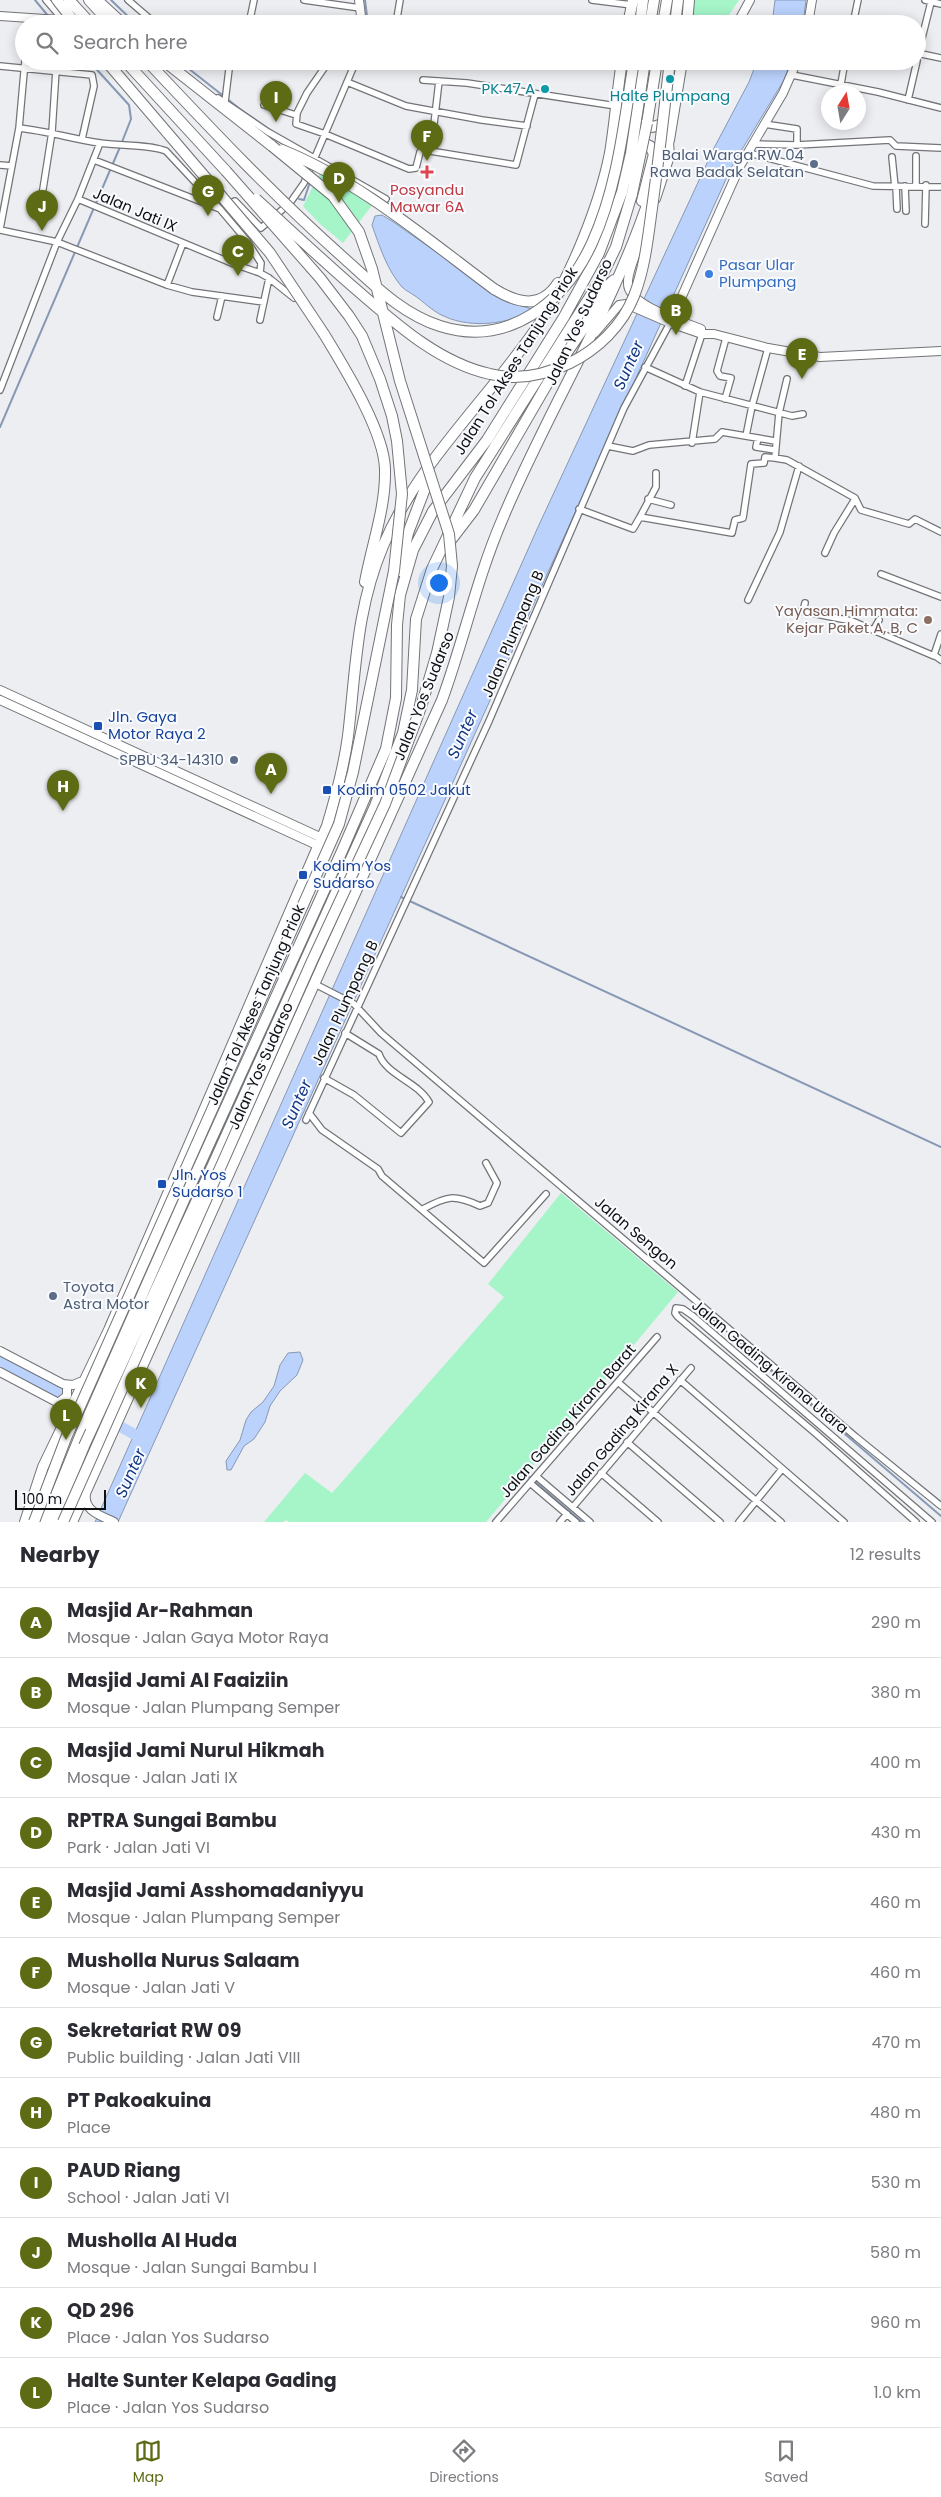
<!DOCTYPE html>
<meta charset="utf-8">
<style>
:root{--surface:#fff;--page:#f7f7f7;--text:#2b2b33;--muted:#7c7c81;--line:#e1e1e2;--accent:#5d6b15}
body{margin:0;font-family:Poppins,sans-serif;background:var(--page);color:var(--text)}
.compass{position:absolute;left:821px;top:85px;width:45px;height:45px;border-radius:50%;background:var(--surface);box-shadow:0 2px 12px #0003;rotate:11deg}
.scale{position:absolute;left:15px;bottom:12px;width:91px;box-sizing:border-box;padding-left:5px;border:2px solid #0e0f10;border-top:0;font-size:14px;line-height:18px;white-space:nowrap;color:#0e0f10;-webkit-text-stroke:4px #f9fbff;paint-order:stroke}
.you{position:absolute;left:438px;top:582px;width:18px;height:18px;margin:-12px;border:4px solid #fff;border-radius:50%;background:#1a73e8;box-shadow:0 0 0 8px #1a73e833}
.badge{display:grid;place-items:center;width:32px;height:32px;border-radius:50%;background:var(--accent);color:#fff;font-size:16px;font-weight:700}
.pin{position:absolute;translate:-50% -41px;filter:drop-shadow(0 1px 2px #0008)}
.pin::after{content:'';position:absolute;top:26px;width:18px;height:15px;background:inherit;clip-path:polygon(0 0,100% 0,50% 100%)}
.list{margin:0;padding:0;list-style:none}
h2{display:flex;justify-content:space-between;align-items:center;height:65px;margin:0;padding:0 20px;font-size:21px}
h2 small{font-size:16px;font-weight:400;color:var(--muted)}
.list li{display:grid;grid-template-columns:32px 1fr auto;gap:15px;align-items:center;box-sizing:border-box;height:70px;padding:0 20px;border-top:1px solid var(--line)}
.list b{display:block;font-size:19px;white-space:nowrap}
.list p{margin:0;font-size:16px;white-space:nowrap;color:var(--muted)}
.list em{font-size:16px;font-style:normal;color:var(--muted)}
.icon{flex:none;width:28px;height:28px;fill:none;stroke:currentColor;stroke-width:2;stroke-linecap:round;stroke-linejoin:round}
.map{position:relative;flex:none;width:941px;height:1522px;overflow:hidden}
.search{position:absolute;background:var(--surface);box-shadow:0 2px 12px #0003;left:15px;right:15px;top:15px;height:55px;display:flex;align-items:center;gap:12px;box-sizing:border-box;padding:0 18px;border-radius:28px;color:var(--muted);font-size:19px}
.sheet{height:905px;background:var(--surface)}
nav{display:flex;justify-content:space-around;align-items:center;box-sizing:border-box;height:70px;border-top:1px solid var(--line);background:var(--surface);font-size:14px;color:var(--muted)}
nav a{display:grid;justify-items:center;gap:2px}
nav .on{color:var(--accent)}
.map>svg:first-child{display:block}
.green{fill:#a5f5c9}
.water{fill:#bbd2fc;stroke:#8798b5}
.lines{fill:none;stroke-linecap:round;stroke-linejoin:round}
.stream{stroke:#8798b5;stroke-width:2}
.river{stroke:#bbd2fc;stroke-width:11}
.street-casing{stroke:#727477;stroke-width:8}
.secondary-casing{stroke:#727477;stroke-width:10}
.highway-casing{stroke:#727477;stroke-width:12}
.street{stroke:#fff;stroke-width:5.5}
.secondary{stroke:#fff;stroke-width:8}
.highway{stroke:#fff;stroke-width:10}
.highway-bridge-casing{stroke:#727477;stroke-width:12;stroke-linecap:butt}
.highway-bridge{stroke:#fff;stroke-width:10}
.culture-dot{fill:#0f9aa8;stroke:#f9fbff;stroke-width:2}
.service-dot{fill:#5c6f8a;stroke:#f9fbff;stroke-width:2}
.health-dot{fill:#e0444e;stroke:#f9fbff;stroke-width:2}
.shop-dot{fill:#3f7fe0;stroke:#f9fbff;stroke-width:2}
.education-dot{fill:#8d6e63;stroke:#f9fbff;stroke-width:2}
.transit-dot{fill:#1a4fb4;stroke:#f9fbff;stroke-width:2}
.labels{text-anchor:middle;stroke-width:4;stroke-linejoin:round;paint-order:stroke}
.culture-label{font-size:15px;fill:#0d838f;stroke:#f9fbff;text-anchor:end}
.service-label{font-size:15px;fill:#4e5e75;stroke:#f9fbff;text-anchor:end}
.health-label{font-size:15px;fill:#be3a42;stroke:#f9fbff}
.street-label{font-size:15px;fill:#0e0f10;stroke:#f9fbff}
.shop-label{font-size:15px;fill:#366cbe;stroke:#f9fbff;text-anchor:start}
.education-label{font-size:15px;fill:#785e54;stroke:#f9fbff;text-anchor:end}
.transit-label{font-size:15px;fill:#164399;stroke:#f9fbff;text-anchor:start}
.water-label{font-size:16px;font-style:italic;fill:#123783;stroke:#f9fbff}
</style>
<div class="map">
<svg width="941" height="1522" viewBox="0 0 941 1522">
<rect width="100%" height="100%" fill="#eceef1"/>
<path class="green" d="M694,0h45l-16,24h-33z
M324,165l52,35 -33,43 -23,-19 -17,-18z
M561,1193l117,99 -192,230h-197l-3,-2 -2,2h-20l41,-49 27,20 172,-196 -16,-13z"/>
<path class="water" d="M775,0h31l-3,24h-31z
M757,61h34l-7,19 -52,86 -614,1356h-23l443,-995 176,-379 35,-66z
M375,216l7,-1 13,8 106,75 30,11c-20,16 -61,19 -85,8 -11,-4 -19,-12 -28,-19 -5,-4 -12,-7 -16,-11 -15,-17 -23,-42 -30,-62z
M300,1352l3,8 -6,15 -17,16 -10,15 -5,16 -11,17 -10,7 -13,24h-4l-1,-9 14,-21 6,-20 5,-8 12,-10 11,-16 6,-21 8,-12z"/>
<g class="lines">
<path class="stream" d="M35,0l14,17
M111,0l25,24
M365,0l3,24
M89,61l40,44 2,14 -9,23
M179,61l61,48 33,23
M299,199l5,1 6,-18
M0,427l120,-280
M401,897l540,250
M764,1365l177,151
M526,1474l5,5
M533,1480l49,42"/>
<path class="river" d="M0,1361l143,78"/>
<defs>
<path id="street" d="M46,0l17,20
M128,0l28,24
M304,0l56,8
M592,0l40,5
M925,0l16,4
M249,24l5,-24
M396,24l4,-24
M853,24l5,-24
M917,53l24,5
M917,58l14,-56
M0,66l92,9 2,11 -12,53
M792,75l86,17 63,16
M423,80l44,3 149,23
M347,82l59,24 76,14 45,6
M841,84l4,-23
M218,98l50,34 118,67
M908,100l9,-39
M225,102l5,-41
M264,105l32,10 11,-22 22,-32
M297,114l-1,10 29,10 84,35 7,-1 4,-16 4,-2 92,15 19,-71
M764,124l33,5v16
M19,128c28,3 54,11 81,15 19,3 49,1 66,8l54,58 27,32 14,22 -1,10 -26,-9 -156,-65
M754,144l43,1 93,-5 6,6 45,2
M431,150l8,-69
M749,153l124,33 68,1
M916,156v30
M892,157l3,30
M94,160l126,49
M0,165l12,1
M905,186l1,25
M896,187l1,22
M226,205l9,-4 26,27 29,-25 14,-20 52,-122
M40,208l12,-76 4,-62
M925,224l1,-39
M0,229l19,-101 6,-67
M0,230l57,12 110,43 25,7 72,10
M260,273l9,5 25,20
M167,285l16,-42
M217,317l5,-21
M260,320l9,-42
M645,367l55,25 92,24 11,-2
M787,379l-8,34 -4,45 12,2 68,38 6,12 48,14 6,-5 26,13
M685,386l17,-52
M0,390l57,-148 21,-43 22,-56
M725,399l6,-21 -11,-2 -3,-5 9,-33
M746,436l6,-30 16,-58
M758,438l-2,9 19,3
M692,443l8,-51
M608,446l25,5 16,-6 66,-6 7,-7 53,9
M648,499l23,6
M579,509l54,20 7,-12 92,16 3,-13 8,-2 8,-54 13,-1 1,-6 10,1
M640,517l16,-30v-14
M825,553l9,-20 21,-34
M881,574l60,23
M748,600l32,-68 19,-66
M801,611l51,10 82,35
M803,611l2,-8
M874,629l5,-9
M845,630l2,-10
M941,634l-7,21 7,5
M313,983l41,21 27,29 475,404 85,69
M324,1078l30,17 47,38 28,-31c-11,-20 -43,-27 -50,-48l-34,-21
M309,1113l13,17 56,39 4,7 102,87 62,-69
M306,1120l183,-399 135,-313 46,-85
M423,1209c24,-13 31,-15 57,-3l8,-3 9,-20 -11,-20
M680,1380l164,142
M619,1383l162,139
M627,1442l93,80
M601,1473l57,49
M536,1476l54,46
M530,1483l46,39
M573,1507l118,-139
M496,1522l161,-185
M560,1522l7,-8
M739,1522l43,-53
M916,1522l-102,-90 -136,-115 -3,-4 1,-5 7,1 10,7 239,206"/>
<path id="secondary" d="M359,0l3,24
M0,16l75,5
M87,22l17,2
M737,24l13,-24
M808,24l4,-24
M656,199l14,-43 -1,-14
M646,228c-5,14 -19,42 -18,56 0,21 56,38 73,45
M670,323l70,-157 43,-73 14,-32
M595,333l24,-28 7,-1 44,19 32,11h12l54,14 52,9 121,-6
M0,690l322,148
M0,700l319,146
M0,1351l63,33 10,1 7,-3
M0,1372l68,36
M58,1403l9,-7v-11
M86,1493c-3,18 14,22 28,29"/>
<path id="highway" d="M89,0l22,24
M97,0l26,24
M628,24l5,-24
M640,24l3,-24
M650,24l4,-24
M663,24l4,-24
M675,24l3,-24
M687,24l2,-24
M125,61l101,110
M164,61l108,85
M621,110c12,14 31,25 47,9
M647,123l10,-62
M636,140l14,6 4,8 -12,47
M660,168l9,-28 13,-79
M494,289c23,14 47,21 64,-6
M324,334c20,33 60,97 61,135 1,38 -13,75 -20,113
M451,540l23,-30 83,-143 26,-38 20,-39 11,-10
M399,571l9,-38 21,-55
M196,1173l146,-322 44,-102 10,-51 1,-73 3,-30 13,-45 20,-39 54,-71 77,-123 35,-64 23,-61
M207,1178l168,-372 28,-73 9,-43 4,-71 16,-50 43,-91 123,-194 18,-37 16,-53
M25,1522l18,-55 66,-137 218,-504c9,-30 17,-60 21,-90 8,-67 8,-126 35,-190 36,-86 108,-149 159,-226 29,-44 58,-116 68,-167 5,-30 7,-61 12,-92
M45,1522l40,-98
M53,1522l31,-76
M72,1522l370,-822c22,-60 35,-122 60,-180 46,-111 112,-213 149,-327"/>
</defs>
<use href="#street" class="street-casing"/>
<use href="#secondary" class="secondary-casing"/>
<use href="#highway" class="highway-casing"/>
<use href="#street" class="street"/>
<use href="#secondary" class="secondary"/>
<use href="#highway" class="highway"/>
<defs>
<path id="highway-bridge" d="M57,0l19,24
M69,0l22,24
M106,61l164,192 54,81
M147,61c64,68 128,136 198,198 29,26 57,55 95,67 68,22 125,-24 152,-83 26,-57 32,-121 42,-182
M282,150c77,31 146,90 212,139
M622,192l9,-39 14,-92
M632,194l15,-71
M256,199c32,29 63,58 95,86 41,35 85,77 139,89 28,7 55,1 80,-11 28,-14 52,-37 64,-67 11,-28 14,-59 18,-88 7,-49 12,-98 18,-147
M85,1424l111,-251
M84,1446l123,-268
M34,1522l32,-84 273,-614 14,-52 41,-201 8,-77 -5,-53 -5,-25 -12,-37 -18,-43 -13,-20 -29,-38 -94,-107
M63,1522l249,-561 73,-157 36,-97 16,-54 12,-56 3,-31 -3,-32 -49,-153 -28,-112 -13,-37 -26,-36 -61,-50"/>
</defs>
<use href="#highway-bridge" class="highway-bridge-casing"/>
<use href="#highway-bridge" class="highway-bridge"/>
</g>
<g class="culture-dot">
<circle cx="670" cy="79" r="5"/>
<circle cx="545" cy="89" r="5"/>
</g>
<g class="service-dot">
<circle cx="814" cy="164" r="5"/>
<circle cx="234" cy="760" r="5"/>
<circle cx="53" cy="1296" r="5"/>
</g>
<path class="health-dot" d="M424.5 164.5h5v5h5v5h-5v5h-5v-5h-5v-5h5z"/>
<circle class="shop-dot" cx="709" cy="274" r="5"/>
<circle class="education-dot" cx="928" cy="620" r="5"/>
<g class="transit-dot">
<rect x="93" y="721" width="10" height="10" rx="2.5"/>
<rect x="322" y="785" width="10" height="10" rx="2.5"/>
<rect x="298" y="870" width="10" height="10" rx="2.5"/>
<rect x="157" y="1179" width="10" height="10" rx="2.5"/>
</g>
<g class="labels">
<g class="culture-label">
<text x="535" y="94">PK 47 A</text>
<text x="670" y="101" text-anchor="middle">Halte Plumpang</text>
</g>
<g class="service-label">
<text x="804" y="160">Balai Warga RW 04<tspan x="804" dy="17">Rawa Badak Selatan</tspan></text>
<text x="224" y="765">SPBU 34-14310</text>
<text x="63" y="1292" text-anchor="start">Toyota<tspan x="63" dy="17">Astra Motor</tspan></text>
</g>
<g class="health-label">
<text x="427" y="195">Posyandu<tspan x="427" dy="17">Mawar 6A</tspan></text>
</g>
<g class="street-label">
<text transform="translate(135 210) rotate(23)" y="5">Jalan Jati IX</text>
<text transform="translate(579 322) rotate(-65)" y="5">Jalan Yos Sudarso</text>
<text transform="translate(516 361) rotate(-58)" y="5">Jalan Tol Akses Tanjung Priok</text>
<text transform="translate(513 634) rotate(-67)" y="5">Jalan Plumpang B</text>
<text transform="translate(424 696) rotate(-68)" y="5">Jalan Yos Sudarso</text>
<text transform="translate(345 1003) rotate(-65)" y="5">Jalan Plumpang B</text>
<text transform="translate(256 1005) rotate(-66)" y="5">Jalan Tol Akses Tanjung Priok</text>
<text transform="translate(261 1066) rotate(-66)" y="5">Jalan Yos Sudarso</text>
<text transform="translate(636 1233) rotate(40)" y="5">Jalan Sengon</text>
<text transform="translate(770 1367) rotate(40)" y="5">Jalan Gading Kirana Utara</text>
<text transform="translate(568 1421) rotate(-49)" y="5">Jalan Gading Kirana Barat</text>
<text transform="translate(622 1430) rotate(-50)" y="5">Jalan Gading Kirana X</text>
</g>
<g class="shop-label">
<text x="719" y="270">Pasar Ular<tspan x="719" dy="17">Plumpang</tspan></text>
</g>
<g class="education-label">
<text x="918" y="616">Yayasan Himmata:<tspan x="918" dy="17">Kejar Paket A, B, C</tspan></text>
</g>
<g class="transit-label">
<text x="108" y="722">Jln. Gaya<tspan x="108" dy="17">Motor Raya 2</tspan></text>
<text x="337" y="795">Kodim 0502 Jakut</text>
<text x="313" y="871">Kodim Yos<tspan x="313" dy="17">Sudarso</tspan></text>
<text x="172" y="1180">Jln. Yos<tspan x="172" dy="17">Sudarso 1</tspan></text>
</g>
<g class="water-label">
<text transform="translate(628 365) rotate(-66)" y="6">Sunter</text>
<text transform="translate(462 734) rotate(-66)" y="6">Sunter</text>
<text transform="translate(296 1104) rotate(-66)" y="6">Sunter</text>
<text transform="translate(130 1473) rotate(-66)" y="6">Sunter</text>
</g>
</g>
</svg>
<svg class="compass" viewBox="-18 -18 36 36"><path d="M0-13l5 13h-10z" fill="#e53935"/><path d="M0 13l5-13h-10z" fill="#7c7c81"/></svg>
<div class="scale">100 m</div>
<div class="you"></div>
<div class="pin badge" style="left:271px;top:794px">A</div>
<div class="pin badge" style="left:676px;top:335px">B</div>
<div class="pin badge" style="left:238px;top:276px">C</div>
<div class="pin badge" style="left:339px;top:203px">D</div>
<div class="pin badge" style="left:802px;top:379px">E</div>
<div class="pin badge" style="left:427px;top:161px">F</div>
<div class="pin badge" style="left:208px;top:216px">G</div>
<div class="pin badge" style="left:63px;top:811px">H</div>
<div class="pin badge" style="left:276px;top:122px">I</div>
<div class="pin badge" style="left:42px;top:231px">J</div>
<div class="pin badge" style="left:141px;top:1408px">K</div>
<div class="pin badge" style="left:66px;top:1440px">L</div>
<div class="search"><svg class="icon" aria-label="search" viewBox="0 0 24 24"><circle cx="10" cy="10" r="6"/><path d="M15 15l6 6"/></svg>Search here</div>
</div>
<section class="sheet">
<h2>Nearby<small>12 results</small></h2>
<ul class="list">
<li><span class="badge">A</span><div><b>Masjid Ar-Rahman</b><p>Mosque · Jalan Gaya Motor Raya</p></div><em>290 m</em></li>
<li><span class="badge">B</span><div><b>Masjid Jami Al Faaiziin</b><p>Mosque · Jalan Plumpang Semper</p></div><em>380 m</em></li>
<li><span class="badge">C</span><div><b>Masjid Jami Nurul Hikmah</b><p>Mosque · Jalan Jati IX</p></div><em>400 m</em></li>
<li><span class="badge">D</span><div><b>RPTRA Sungai Bambu</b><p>Park · Jalan Jati VI</p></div><em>430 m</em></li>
<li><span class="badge">E</span><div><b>Masjid Jami Asshomadaniyyu</b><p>Mosque · Jalan Plumpang Semper</p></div><em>460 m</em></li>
<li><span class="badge">F</span><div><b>Musholla Nurus Salaam</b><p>Mosque · Jalan Jati V</p></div><em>460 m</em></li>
<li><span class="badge">G</span><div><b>Sekretariat RW 09</b><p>Public building · Jalan Jati VIII</p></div><em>470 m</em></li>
<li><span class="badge">H</span><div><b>PT Pakoakuina</b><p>Place</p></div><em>480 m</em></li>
<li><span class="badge">I</span><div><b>PAUD Riang</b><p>School · Jalan Jati VI</p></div><em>530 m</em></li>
<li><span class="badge">J</span><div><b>Musholla Al Huda</b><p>Mosque · Jalan Sungai Bambu I</p></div><em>580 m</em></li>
<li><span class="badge">K</span><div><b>QD 296</b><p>Place · Jalan Yos Sudarso</p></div><em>960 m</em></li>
<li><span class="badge">L</span><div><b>Halte Sunter Kelapa Gading</b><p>Place · Jalan Yos Sudarso</p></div><em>1.0 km</em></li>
</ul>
</section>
<nav>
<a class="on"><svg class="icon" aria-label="map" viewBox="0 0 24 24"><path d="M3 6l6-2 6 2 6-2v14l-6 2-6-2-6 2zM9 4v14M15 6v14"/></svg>Map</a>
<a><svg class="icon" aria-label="directions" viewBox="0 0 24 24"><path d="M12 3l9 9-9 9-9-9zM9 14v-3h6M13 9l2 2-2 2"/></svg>Directions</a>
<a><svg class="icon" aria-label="saved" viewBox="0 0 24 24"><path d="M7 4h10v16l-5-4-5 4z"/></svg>Saved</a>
</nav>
